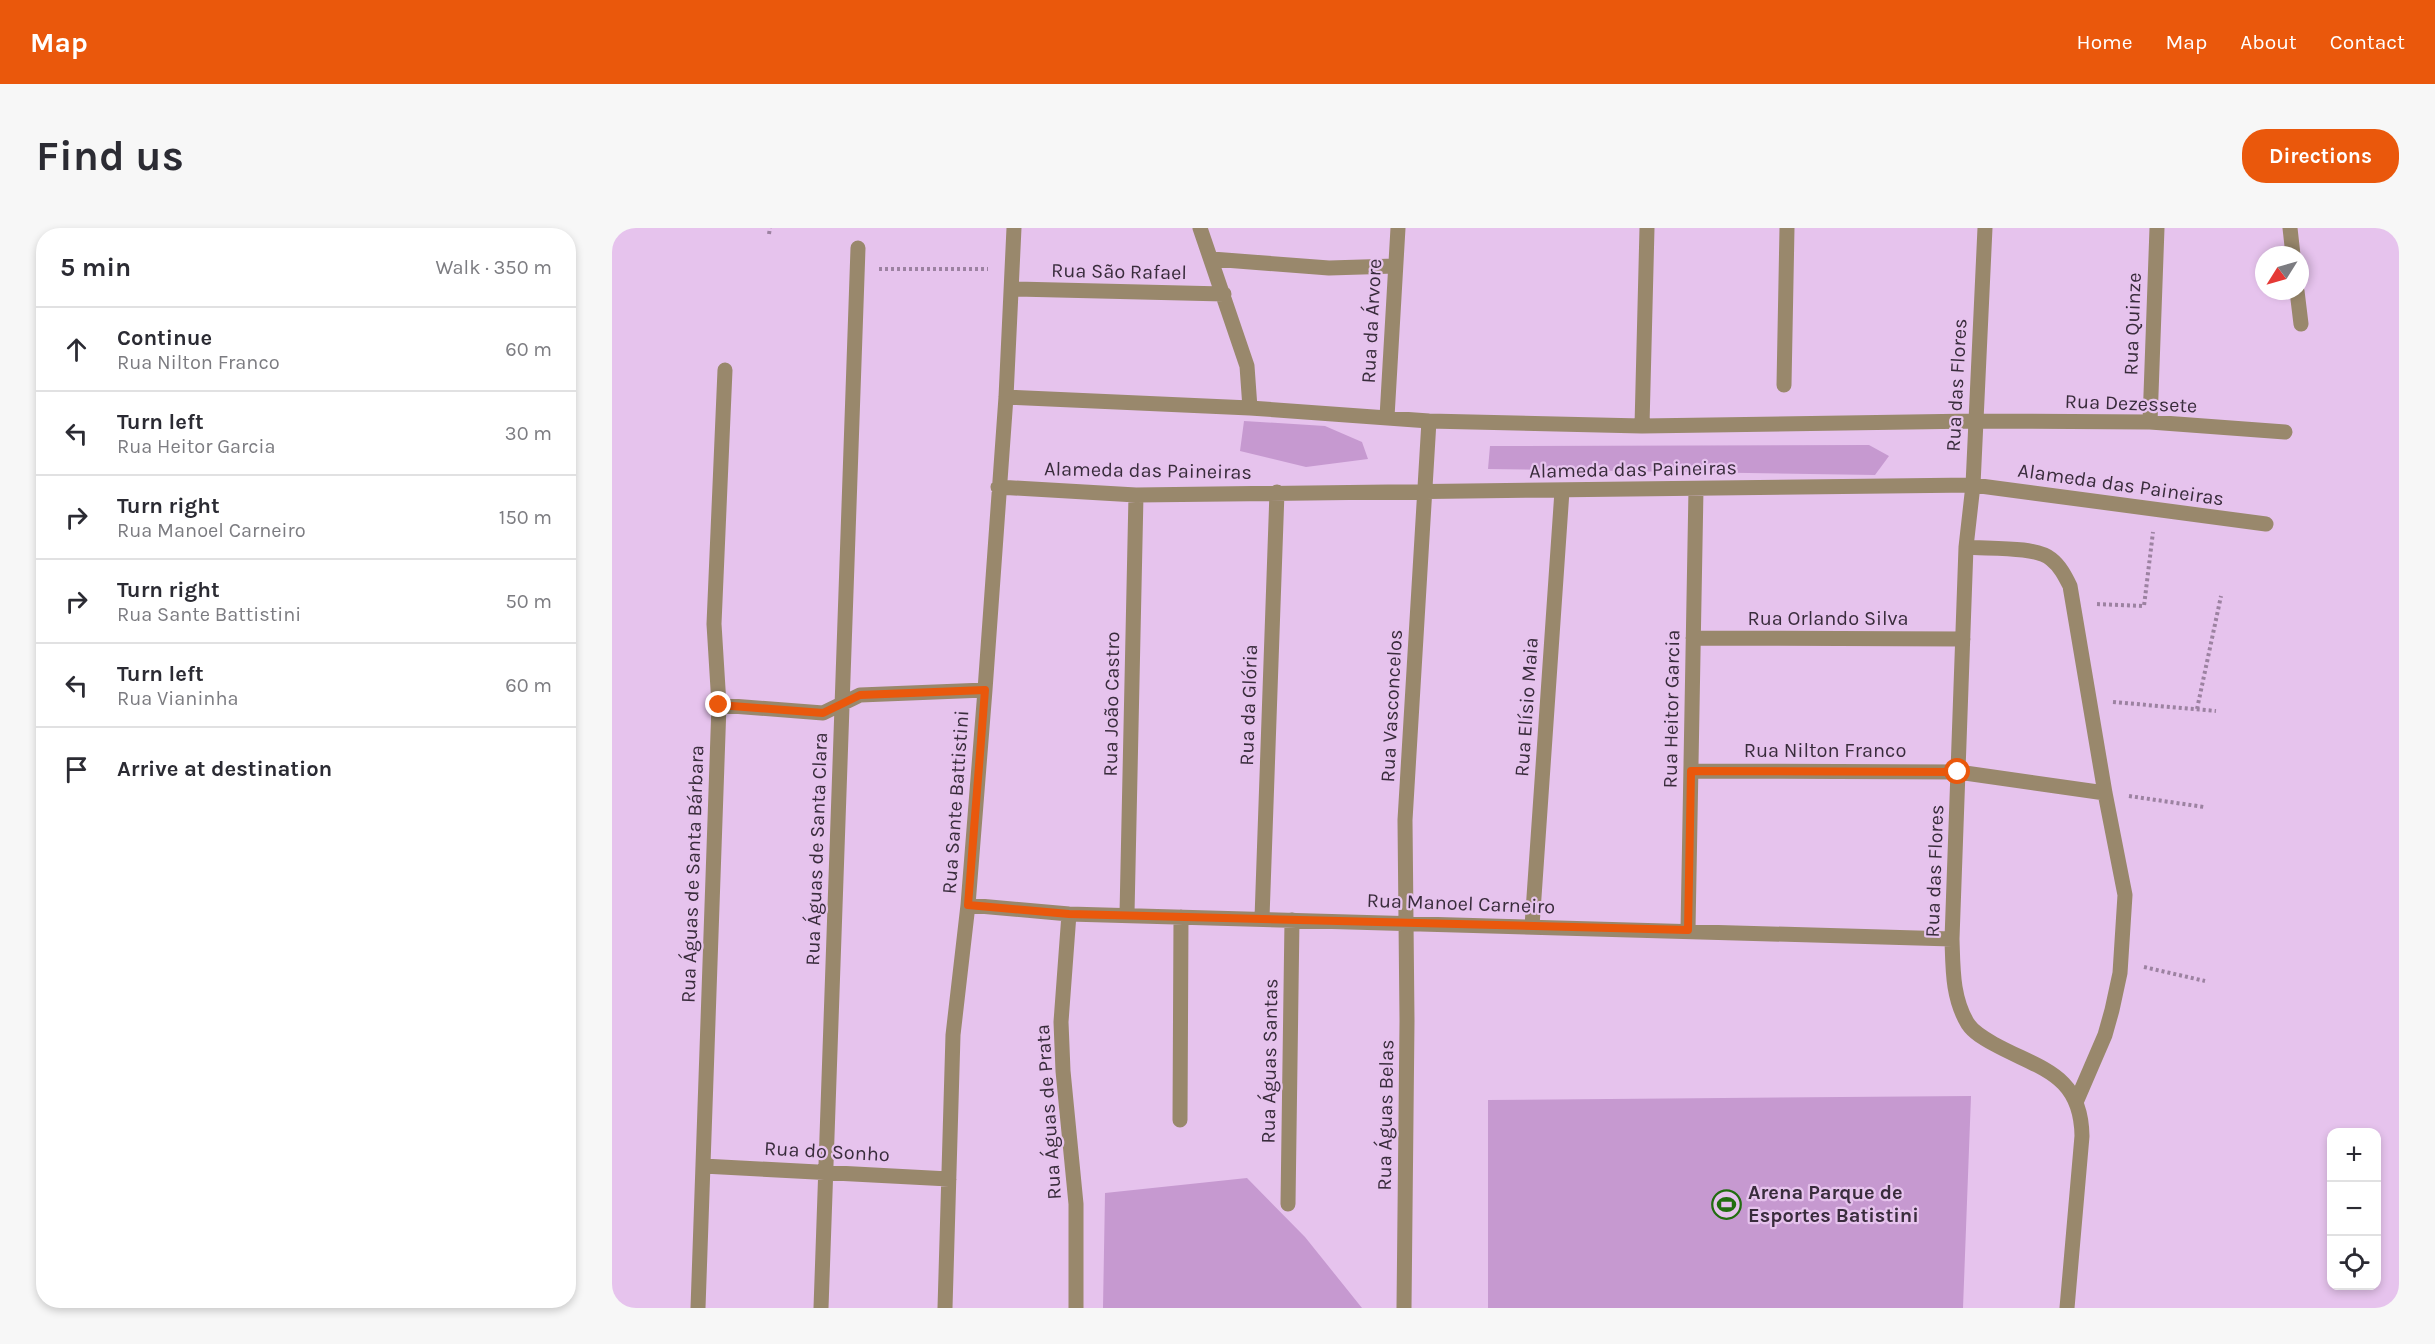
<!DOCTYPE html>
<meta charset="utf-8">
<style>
:root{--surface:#fff;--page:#f7f7f7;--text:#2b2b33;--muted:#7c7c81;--line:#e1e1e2;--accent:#ea580c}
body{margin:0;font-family:Karla,sans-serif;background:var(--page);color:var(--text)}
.controls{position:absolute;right:18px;bottom:18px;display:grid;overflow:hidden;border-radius:12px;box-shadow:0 3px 9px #0003}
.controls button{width:54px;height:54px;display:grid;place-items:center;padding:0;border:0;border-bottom:2px solid var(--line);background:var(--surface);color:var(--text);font:30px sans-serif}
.compass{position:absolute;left:1643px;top:18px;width:54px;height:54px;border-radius:50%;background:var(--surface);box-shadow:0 3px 9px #0003;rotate:233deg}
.stop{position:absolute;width:18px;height:18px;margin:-14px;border:4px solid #ea580c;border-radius:50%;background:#fff}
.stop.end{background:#ea580c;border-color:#fff;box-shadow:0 2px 6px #0008}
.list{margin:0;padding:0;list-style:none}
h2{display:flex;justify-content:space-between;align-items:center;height:78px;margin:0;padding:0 24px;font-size:26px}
h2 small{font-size:20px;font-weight:400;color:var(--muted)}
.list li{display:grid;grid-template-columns:39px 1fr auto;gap:18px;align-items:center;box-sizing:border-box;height:84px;padding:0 24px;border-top:2px solid var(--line)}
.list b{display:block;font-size:22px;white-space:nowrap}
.list p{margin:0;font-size:20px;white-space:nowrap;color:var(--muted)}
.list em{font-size:20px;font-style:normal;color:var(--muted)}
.icon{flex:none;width:33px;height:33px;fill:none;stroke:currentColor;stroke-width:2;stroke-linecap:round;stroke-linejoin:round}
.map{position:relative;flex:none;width:1787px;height:1080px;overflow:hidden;border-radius:24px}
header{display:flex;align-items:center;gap:36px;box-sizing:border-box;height:84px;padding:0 30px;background:var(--accent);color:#fff}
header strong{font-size:28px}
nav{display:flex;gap:33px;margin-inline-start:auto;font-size:21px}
.intro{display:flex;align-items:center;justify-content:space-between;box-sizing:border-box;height:144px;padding:0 36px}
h1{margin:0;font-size:42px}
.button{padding:15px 27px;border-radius:24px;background:var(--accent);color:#fff;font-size:21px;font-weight:700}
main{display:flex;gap:36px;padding:0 36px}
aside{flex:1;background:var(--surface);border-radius:24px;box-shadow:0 3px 9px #0003}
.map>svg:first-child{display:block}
.green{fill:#c699d0}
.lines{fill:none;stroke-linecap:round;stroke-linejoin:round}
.path{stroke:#9c82a1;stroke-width:4;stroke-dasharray:3 3;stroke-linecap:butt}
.minor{stroke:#99886c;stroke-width:15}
.route{stroke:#ea580c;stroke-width:8}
.labels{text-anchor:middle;stroke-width:4.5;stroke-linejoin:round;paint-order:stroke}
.street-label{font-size:20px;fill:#392c3c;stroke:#e6c3ed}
.poi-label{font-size:20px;font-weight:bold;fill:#392c3c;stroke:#e6c3ed;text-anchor:start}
</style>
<header>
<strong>Map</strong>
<nav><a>Home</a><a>Map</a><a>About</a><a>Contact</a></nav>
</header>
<div class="intro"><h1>Find us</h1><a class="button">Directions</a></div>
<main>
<aside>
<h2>5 min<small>Walk · 350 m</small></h2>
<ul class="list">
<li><svg class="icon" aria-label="ahead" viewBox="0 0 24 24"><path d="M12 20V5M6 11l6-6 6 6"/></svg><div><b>Continue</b><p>Rua Nilton Franco</p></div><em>60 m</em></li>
<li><svg class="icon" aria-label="left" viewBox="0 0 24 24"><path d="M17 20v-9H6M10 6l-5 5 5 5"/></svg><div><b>Turn left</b><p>Rua Heitor Garcia</p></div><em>30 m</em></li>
<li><svg class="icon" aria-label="right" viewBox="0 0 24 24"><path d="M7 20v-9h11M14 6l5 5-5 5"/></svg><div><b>Turn right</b><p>Rua Manoel Carneiro</p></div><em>150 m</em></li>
<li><svg class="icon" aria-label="right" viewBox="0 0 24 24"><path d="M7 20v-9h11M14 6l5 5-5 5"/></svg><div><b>Turn right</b><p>Rua Sante Battistini</p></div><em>50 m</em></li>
<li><svg class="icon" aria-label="left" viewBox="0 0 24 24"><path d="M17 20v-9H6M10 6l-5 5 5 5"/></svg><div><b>Turn left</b><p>Rua Vianinha</p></div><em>60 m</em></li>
<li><svg class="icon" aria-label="arrive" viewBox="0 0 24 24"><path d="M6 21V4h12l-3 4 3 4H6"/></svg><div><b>Arrive at destination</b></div></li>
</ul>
</aside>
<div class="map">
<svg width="1787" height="1080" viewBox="0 0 1787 1080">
<rect width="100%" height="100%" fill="#e6c3ed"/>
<path class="green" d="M632,193l81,5 37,16 6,17 -62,8 -66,-16z
M1257,217l20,11 -14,19 -387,-6 2,-23z
M1359,868l-8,212h-475v-208z
M635,950l58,59 57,71h-259l2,-115z"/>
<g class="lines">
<path class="path" d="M157,6l1,-6
M267,41h109
M1485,376l47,2 9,-74
M1501,474l103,9
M1585,481l24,-113
M1517,568l75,11
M1532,739l61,14"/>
<path class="minor" d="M588,0l47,138 3,42
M1373,0l-12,257 -7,62 -14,392c1,29 0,59 16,85 6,9 17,15 26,20 45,25 87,29 88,92l-15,172
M1678,0l3,27
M600,31l117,9 66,-2
M400,61l212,5
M1685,63l4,33
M1172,157l3,-157
M394,169l244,11 179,13 213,5 333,-5 175,1 135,10
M775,189l11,-189
M1538,194l7,-194
M1030,198l5,-198
M386,259l138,8 837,-10 293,39
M1354,319c21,2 70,-1 85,12 9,7 14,17 19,27l35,207 20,102 -5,78 -8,37 -7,25 -28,65
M1081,410l270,1
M107,477l104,8 37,-18 125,-5
M1079,543l267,1 147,21
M356,677l101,9 883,25
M457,686l-8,108 2,49 13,133v104
M515,686l9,-419
M650,690l15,-426
M920,698l30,-435
M1076,702l8,-441
M568,892l1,-203
M91,938l246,13
M676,976l4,-284
M86,1080l21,-603 -5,-81 11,-254
M209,1080l37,-1060
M333,1080l8,-273 15,-130 17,-215 21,-293 8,-169
M792,1080l3,-287 -2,-201 24,-399"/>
</g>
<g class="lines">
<path class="route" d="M107,477l104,8 37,-18 125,-5 -17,215 101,9 619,16 3,-159 267,1"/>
</g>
<defs>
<symbol id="stadium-ring" viewBox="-11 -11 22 22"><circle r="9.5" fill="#e6c3ed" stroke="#216d0f" stroke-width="1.5"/><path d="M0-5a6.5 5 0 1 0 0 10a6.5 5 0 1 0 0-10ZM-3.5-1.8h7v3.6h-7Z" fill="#216d0f"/></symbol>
</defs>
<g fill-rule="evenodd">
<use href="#stadium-ring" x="1098" y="960" width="33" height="33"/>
</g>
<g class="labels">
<g class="street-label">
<text transform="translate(507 43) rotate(1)" y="7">Rua São Rafael</text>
<text transform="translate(759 93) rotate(-87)" y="7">Rua da Árvore</text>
<text transform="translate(1520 96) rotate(-88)" y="7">Rua Quinze</text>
<text transform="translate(1344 157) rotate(-87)" y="7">Rua das Flores</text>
<text transform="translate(1519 175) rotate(2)" y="7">Rua Dezessete</text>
<text transform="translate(1021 241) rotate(-1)" y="7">Alameda das Paineiras</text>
<text transform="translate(536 242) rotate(1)" y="7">Alameda das Paineiras</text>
<text transform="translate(1509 256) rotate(8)" y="7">Alameda das Paineiras</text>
<text x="1216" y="397">Rua Orlando Silva</text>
<text transform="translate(499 476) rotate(-89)" y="7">Rua João Castro</text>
<text transform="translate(636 477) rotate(-88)" y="7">Rua da Glória</text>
<text transform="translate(779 478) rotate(-87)" y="7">Rua Vasconcelos</text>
<text transform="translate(914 479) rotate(-86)" y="7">Rua Elísio Maia</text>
<text transform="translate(1059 481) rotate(-89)" y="7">Rua Heitor Garcia</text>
<text x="1213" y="529">Rua Nilton Franco</text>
<text transform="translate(343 574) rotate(-86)" y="7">Rua Sante Battistini</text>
<text transform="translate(204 621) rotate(-88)" y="7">Rua Águas de Santa Clara</text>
<text transform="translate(1322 643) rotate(-88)" y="7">Rua das Flores</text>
<text transform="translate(80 646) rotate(-88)" y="7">Rua Águas de Santa Bárbara</text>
<text transform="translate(849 675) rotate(2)" y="7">Rua Manoel Carneiro</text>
<text transform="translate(657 833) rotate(-89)" y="7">Rua Águas Santas</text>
<text transform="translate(436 884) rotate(-94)" y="7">Rua Águas de Prata</text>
<text transform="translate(773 887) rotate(-89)" y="7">Rua Águas Belas</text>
<text transform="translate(215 923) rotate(3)" y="7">Rua do Sonho</text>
</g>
<g class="poi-label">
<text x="1136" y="971">Arena Parque de<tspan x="1136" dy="23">Esportes Batistini</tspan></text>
</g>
</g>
</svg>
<div class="controls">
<button>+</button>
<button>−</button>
<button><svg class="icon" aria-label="locate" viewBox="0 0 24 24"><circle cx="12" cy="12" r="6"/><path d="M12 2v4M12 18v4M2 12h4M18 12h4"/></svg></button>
</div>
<svg class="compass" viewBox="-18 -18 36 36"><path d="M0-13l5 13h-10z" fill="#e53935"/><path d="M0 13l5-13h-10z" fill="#7c7c81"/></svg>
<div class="stop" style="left:1346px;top:544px"></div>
<div class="stop end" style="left:107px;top:477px"></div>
</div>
</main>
